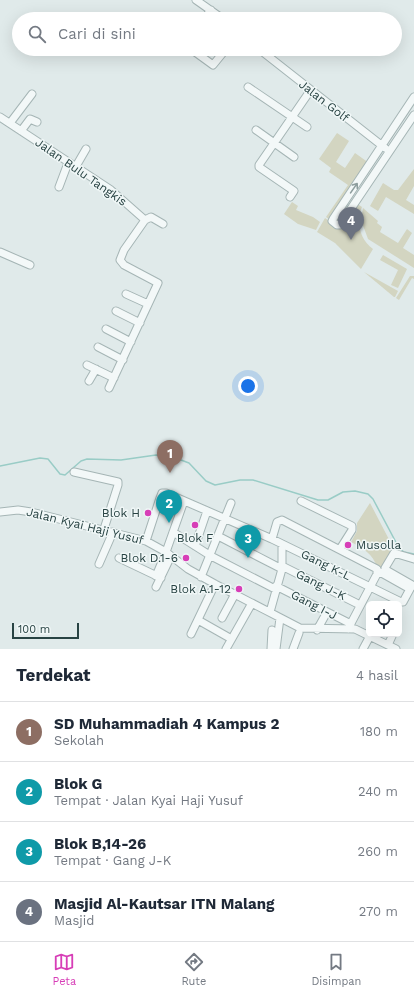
<!DOCTYPE html>
<html lang="id">
<meta charset="utf-8">
<style>
:root{--surface:#fff;--page:#f2f2f3;--text:#1f2937;--muted:#747a83;--line:#e0e1e3;--accent:#d73eb7}
body{margin:0;font-family:"Work Sans",sans-serif;background:var(--page);color:var(--text)}
.controls{position:absolute;right:12px;bottom:12px;display:grid;overflow:hidden;border-radius:6px;box-shadow:0 4px 16px #0002}
.controls button{width:36px;height:36px;display:grid;place-items:center;padding:0;border:0;border-bottom:1px solid var(--line);background:var(--surface);color:var(--text);font:20px sans-serif}
.scale{position:absolute;left:12px;bottom:10px;width:67px;box-sizing:border-box;padding-left:4px;border:2px solid #284343;border-top:0;font-size:11px;line-height:14px;white-space:nowrap;color:#284343;-webkit-text-stroke:3px #f0f7f7;paint-order:stroke}
.you{position:absolute;left:248px;top:386px;width:14px;height:14px;margin:-10px;border:3px solid #fff;border-radius:50%;background:#1a73e8;box-shadow:0 0 0 6px #1a73e833}
.badge{display:grid;place-items:center;width:26px;height:26px;border-radius:50%;background:var(--accent);color:#fff;font-size:13px;font-weight:700}
.pin{position:absolute;translate:-50% -33px;filter:drop-shadow(0 1px 2px #0008)}
.pin::after{content:'';position:absolute;top:21px;width:14px;height:12px;background:inherit;clip-path:polygon(0 0,100% 0,50% 100%)}
.list{margin:0;padding:0;list-style:none}
h2{display:flex;justify-content:space-between;align-items:center;height:52px;margin:0;padding:0 16px;font-size:17px}
h2 small{font-size:13px;font-weight:400;color:var(--muted)}
.list li{display:grid;grid-template-columns:26px 1fr auto;gap:12px;align-items:center;box-sizing:border-box;height:60px;padding:0 16px;border-top:1px solid var(--line)}
.list b{display:block;font-size:15px;white-space:nowrap}
.list p{margin:0;font-size:13px;white-space:nowrap;color:var(--muted)}
.list em{font-size:13px;font-style:normal;color:var(--muted)}
.icon{flex:none;width:22px;height:22px;fill:none;stroke:currentColor;stroke-width:2;stroke-linecap:round;stroke-linejoin:round}
.map{position:relative;flex:none;width:414px;height:649px;overflow:hidden}
.search{position:absolute;background:var(--surface);box-shadow:0 4px 16px #0002;left:12px;right:12px;top:12px;height:44px;display:flex;align-items:center;gap:10px;box-sizing:border-box;padding:0 14px;border-radius:22px;color:var(--muted);font-size:15px}
.sheet{height:292px;background:var(--surface)}
nav{display:flex;justify-content:space-around;align-items:center;box-sizing:border-box;height:56px;border-top:1px solid var(--line);background:var(--surface);font-size:11px;color:var(--muted)}
nav a{display:grid;justify-items:center;gap:2px}
nav .on{color:var(--accent)}
.map>svg:first-child{display:block}
.green{fill:#d3d5c1}
.lines{fill:none;stroke-linecap:round;stroke-linejoin:round}
.stream{stroke:#99ccc6;stroke-width:1.5}
.minor-casing{stroke:#a5b5b5;stroke-width:9}
.minor{stroke:#f3f8f8;stroke-width:7}
.oneway{stroke:#8e9e9e}
.poi-dot{fill:#d73eb7;stroke:#f0f7f7;stroke-width:1.5}
.labels{text-anchor:middle;stroke-width:3;stroke-linejoin:round;paint-order:stroke}
.street-label{font-size:12px;fill:#284343;stroke:#f0f7f7}
.poi-label{font-size:12px;fill:#284343;stroke:#f0f7f7;text-anchor:end}
</style>
<div class="map">
<svg width="414" height="649" viewBox="0 0 414 649">
<rect width="100%" height="100%" fill="#e0eaea"/>
<path class="green" d="M337,133l12,8 -13,21 9,6 10,-15 14,10 -39,57 -4,-3 22,-32 -19,-13 2,-4 -12,-9z
M414,169v17l-8,14 8,5v9l-28,-17 -8,14 -8,-5 13,-23 11,7h4z
M292,202l6,4 -2,4 17,7 7,5 -4,8 -18,-6 -14,-10z
M356,203l6,4c-6,14 -3,32 11,42l-12,20 -26,-26 -18,-11 8,-14 13,9z
M363,208l15,13 -1,2 5,4 -2,5 18,11 9,-14 5,4 -9,15 11,7v13l-46,-29 -7,-19z
M383,255l24,14 -9,19 -7,-3 7,-15 -18,-10z
M364,272l34,19 -3,6h-1z
M410,276h4v3l-2,-1 -13,22 -3,-2z
M370,503l23,44 -12,22 -4,-2c-4,-13 -14,-19 -26,-25l6,-11v-8z"/>
<g class="lines">
<path class="stream" d="M0,466l40,-8 8,1 12,15 5,1 16,-14 6,-2 34,1 35,-5 17,2 16,6 17,18 9,4 25,-5h13l65,20h10l15,-8 12,-1 13,3 5,5 26,49 5,4 10,2"/>
<defs>
<path id="minor" d="M196,0l27,19
M204,19l7,-9
M191,49l22,16 13,-16
M259,49l126,99
M248,87l59,40
M414,97l-81,122 -1,2 5,4h3l74,-110
M0,117l111,73 34,30 -21,30 -4,10 4,5 34,18 -49,105
M10,123l22,-29
M256,130l38,27
M21,131l9,-12 7,3
M75,168l11,-19
M59,187l9,-24
M290,197l4,-6 -35,-24v-2l51,-74
M145,220l6,-3 12,7
M0,252l30,13
M126,294l22,10
M116,311l24,12
M106,329l25,13
M98,347l25,13
M87,365l27,13
M89,381l7,-12
M74,472l44,10v3l-14,44
M301,501l51,25v4l-12,19
M0,512l18,-2 13,2 115,29 20,11 22,17 27,15 85,44 55,1 41,20
M173,532l38,24 64,33
M218,536l64,33
M272,539l5,-17 5,-2 95,49v5l-29,55
M146,541l14,-43 2,-5h4l106,46 129,63h2l7,-13 -32,-18
M195,546l12,-35
M119,558l42,20
M414,559l-20,-6 -9,15 1,2 28,16
M99,564l14,-32
M282,566l78,39
M156,576l10,-24 18,-51
M201,577l30,-74
M276,586l75,38
M156,587l15,-31
M270,612l12,-43v-25
M222,618l13,-24
M198,620l30,17
M317,630l10,-18
M191,634l24,-50
M388,645l5,-11
M226,649l26,-46
M271,649l1,-19
M276,649l4,-31
M293,649l6,-16
M363,649l7,-13"/>
</defs>
<use href="#minor" class="minor-casing"/>
<use href="#minor" class="minor"/>
</g>
<defs><path id="oneway-shaft" d="M-6 0H5M1.5-3L5.5 0L1.5 3" fill="none" stroke-width="1.6" stroke-linecap="round" stroke-linejoin="round"/></defs>
<use class="oneway" href="#oneway-shaft" transform="translate(354 188) rotate(-55)"/>
<g class="poi-dot">
<circle cx="148" cy="513" r="4"/>
<circle cx="195" cy="525" r="4"/>
<circle cx="348" cy="545" r="4"/>
<circle cx="186" cy="558" r="4"/>
<circle cx="239" cy="589" r="4"/>
</g>
<g class="labels">
<g class="street-label">
<text transform="translate(324 101) rotate(38)" y="4">Jalan Golf</text>
<text transform="translate(81 172) rotate(35)" y="4">Jalan Bulu Tangkis</text>
<text transform="translate(85 526) rotate(14)" y="4">Jalan Kyai Haji Yusuf</text>
<text transform="translate(326 565) rotate(26)" y="4">Gang K-L</text>
<text transform="translate(321 585) rotate(26)" y="4">Gang J-K</text>
<text transform="translate(314 605) rotate(27)" y="4">Gang I-J</text>
</g>
<g class="poi-label">
<text x="140" y="517">Blok H</text>
<text x="195" y="542" text-anchor="middle">Blok F</text>
<text x="356" y="549" text-anchor="start">Musolla</text>
<text x="178" y="562">Blok D.1-6</text>
<text x="231" y="593">Blok A.1-12</text>
</g>
</g>
</svg>
<div class="controls">
<button><svg class="icon" aria-label="locate" viewBox="0 0 24 24"><circle cx="12" cy="12" r="6"/><path d="M12 2v4M12 18v4M2 12h4M18 12h4"/></svg></button>
</div>
<div class="scale">100 m</div>
<div class="you"></div>
<div class="pin badge" style="left:170px;top:473px;background:#8d6e63">1</div>
<div class="pin badge" style="left:169px;top:523px;background:#0f9aa8">2</div>
<div class="pin badge" style="left:248px;top:558px;background:#0f9aa8">3</div>
<div class="pin badge" style="left:351px;top:240px;background:#6b7280">4</div>
<div class="search"><svg class="icon" aria-label="search" viewBox="0 0 24 24"><circle cx="10" cy="10" r="6"/><path d="M15 15l6 6"/></svg>Cari di sini</div>
</div>
<section class="sheet">
<h2>Terdekat<small>4 hasil</small></h2>
<ul class="list">
<li><span class="badge" style="background:#8d6e63">1</span><div><b>SD Muhammadiah 4 Kampus 2</b><p>Sekolah</p></div><em>180 m</em></li>
<li><span class="badge" style="background:#0f9aa8">2</span><div><b>Blok G</b><p>Tempat · Jalan Kyai Haji Yusuf</p></div><em>240 m</em></li>
<li><span class="badge" style="background:#0f9aa8">3</span><div><b>Blok B,14-26</b><p>Tempat · Gang J-K</p></div><em>260 m</em></li>
<li><span class="badge" style="background:#6b7280">4</span><div><b>Masjid Al-Kautsar ITN Malang</b><p>Masjid</p></div><em>270 m</em></li>
</ul>
</section>
<nav>
<a class="on"><svg class="icon" aria-label="map" viewBox="0 0 24 24"><path d="M3 6l6-2 6 2 6-2v14l-6 2-6-2-6 2zM9 4v14M15 6v14"/></svg>Peta</a>
<a><svg class="icon" aria-label="directions" viewBox="0 0 24 24"><path d="M12 3l9 9-9 9-9-9zM9 14v-3h6M13 9l2 2-2 2"/></svg>Rute</a>
<a><svg class="icon" aria-label="saved" viewBox="0 0 24 24"><path d="M7 4h10v16l-5-4-5 4z"/></svg>Disimpan</a>
</nav>
